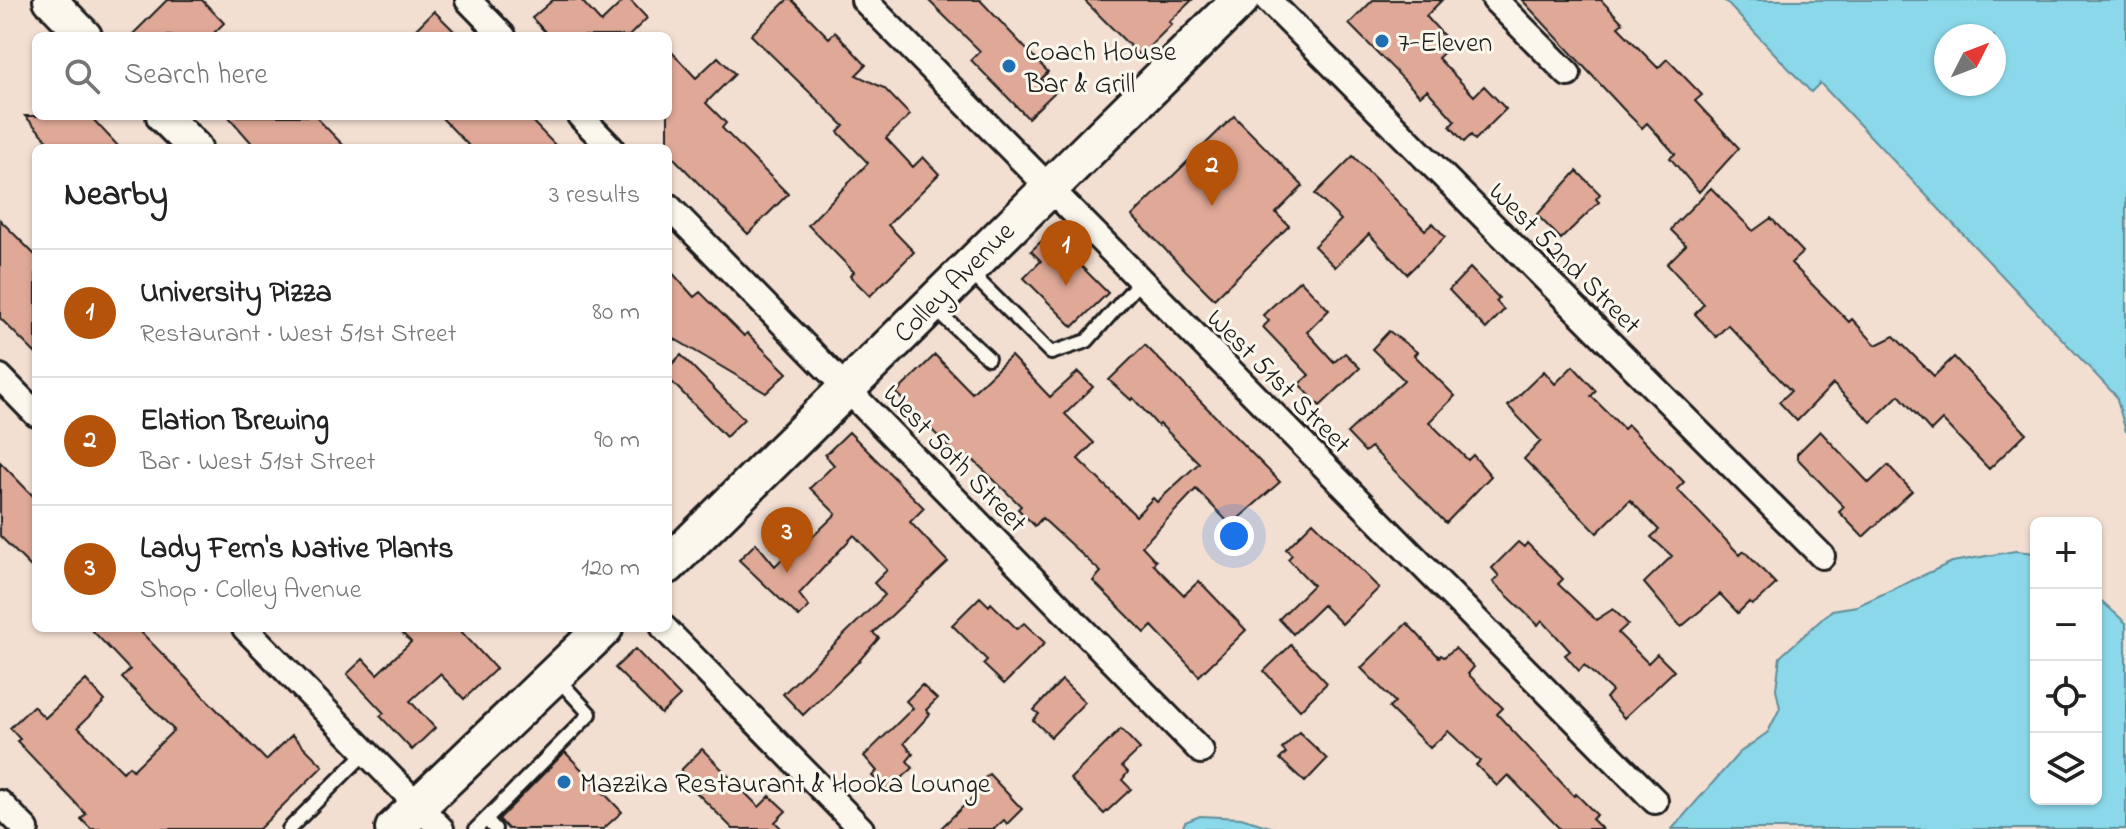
<!DOCTYPE html>
<meta charset="utf-8">
<style>
:root{--surface:#fff;--page:#f6f6f6;--text:#222;--muted:#767676;--line:#e0e0e0;--accent:#b45309}
body{margin:0;font-family:"Indie Flower",sans-serif;background:var(--page);color:var(--text)}
.controls{position:absolute;right:24px;bottom:24px;display:grid;overflow:hidden;border-radius:12px;box-shadow:0 2px 6px #0004}
.controls button{width:72px;height:72px;display:grid;place-items:center;padding:0;border:0;border-bottom:2px solid var(--line);background:var(--surface);color:var(--text);font:40px sans-serif}
.compass{position:absolute;left:1934px;top:24px;width:72px;height:72px;border-radius:50%;background:var(--surface);box-shadow:0 2px 6px #0004;rotate:48deg}
.you{position:absolute;left:1234px;top:536px;width:28px;height:28px;margin:-20px;border:6px solid #fff;border-radius:50%;background:#1a73e8;box-shadow:0 0 0 12px #1a73e833}
.badge{display:grid;place-items:center;width:52px;height:52px;border-radius:50%;background:var(--accent);color:#fff;font-size:26px;font-weight:700}
.pin{position:absolute;translate:-50% -66px;filter:drop-shadow(0 2px 4px #0008)}
.pin::after{content:'';position:absolute;top:42px;width:28px;height:24px;background:inherit;clip-path:polygon(0 0,100% 0,50% 100%)}
.list{margin:0;padding:0;list-style:none}
h2{display:flex;justify-content:space-between;align-items:center;height:104px;margin:0;padding:0 32px;font-size:34px}
h2 small{font-size:26px;font-weight:400;color:var(--muted)}
.list li{display:grid;grid-template-columns:52px 1fr auto;gap:24px;align-items:center;box-sizing:border-box;height:128px;padding:0 32px;border-top:2px solid var(--line)}
.list b{display:block;font-size:30px;white-space:nowrap}
.list p{margin:0;font-size:26px;white-space:nowrap;color:var(--muted)}
.list em{font-size:26px;font-style:normal;color:var(--muted)}
.icon{flex:none;width:44px;height:44px;fill:none;stroke:currentColor;stroke-width:2;stroke-linecap:round;stroke-linejoin:round}
.map{position:relative;flex:none;width:2126px;height:829px;overflow:hidden}
.search{position:absolute;background:var(--surface);box-shadow:0 2px 6px #0004;left:32px;top:32px;width:640px;height:88px;display:flex;align-items:center;gap:20px;box-sizing:border-box;padding:0 28px;border-radius:12px;color:var(--muted);font-size:30px}
.panel{position:absolute;background:var(--surface);box-shadow:0 2px 6px #0004;left:32px;top:144px;width:640px;height:488px;border-radius:12px}
.map>svg:first-child{display:block}
.water{fill:#8bd8ea;stroke:#5f8d98;stroke-width:2;fill-rule:evenodd}
.building{fill:#dfa897;stroke:#1c1c1c;stroke-width:2}
.lines{fill:none;stroke-linecap:round;stroke-linejoin:round}
.service-casing{stroke:#1c1c1c;stroke-width:18}
.minor-casing{stroke:#1c1c1c;stroke-width:30}
.tertiary-casing{stroke:#1c1c1c;stroke-width:38}
.secondary-casing{stroke:#1c1c1c;stroke-width:42}
.service{stroke:#fbf7ec;stroke-width:12}
.minor{stroke:#fbf7ec;stroke-width:24}
.tertiary{stroke:#fbf7ec;stroke-width:32}
.secondary{stroke:#fbf7ec;stroke-width:36}
.poi-dot{fill:#1f6fb2;stroke:#fbf7ec;stroke-width:3}
.labels{text-anchor:middle;stroke-width:6;stroke-linejoin:round;paint-order:stroke}
.poi-label{font-size:28px;fill:#1c1c1c;stroke:#fbf7ec;text-anchor:start}
.street-label{font-size:28px;fill:#1c1c1c;stroke:#fbf7ec}
</style>
<div class="map">
<svg width="2126" height="829" viewBox="0 0 2126 829">
<rect width="100%" height="100%" fill="#f3dfd2"/>
<filter id="ink" filterUnits="userSpaceOnUse"><feTurbulence type="fractalNoise" baseFrequency=".0125" numOctaves="2"/><feDisplacementMap in="SourceGraphic" scale="16" xChannelSelector="R" yChannelSelector="G"/><feConvolveMatrix kernelMatrix="1 2 1 2 8 2 1 2 1" color-interpolation-filters="sRGB"/></filter>
<g filter="url(#ink)">
<path class="water" d="M1724,0h402v432l-10,-36 -296,-313 -9,9zM1994,36v48h-48v-48z
M2015,551l21,2v246h60v-203l30,27v206h-454l67,-76 29,-21 12,-24 -4,-19 4,-32 52,-47 25,-4 95,-44z
M1200,816l41,2 36,11h-95l3,-7z"/>
<path class="building" d="M167,0h35l22,23 -13,13h-80z
M553,0h28l20,22 23,-22h6l17,18 -18,18h-80l-17,-18z
M787,0h5l37,38 6,-6 31,33 -10,10 28,13 26,27 -24,23 27,29 10,-10 16,17 -51,51 26,27 -44,44 -20,-20 4,-4 -46,-47 60,-62 -30,-31 6,-6 -93,-91z
M928,0h52l68,72 -7,7 14,13 -27,26 -57,-58 9,-9z
M1084,0h108l-23,22 3,2 -32,32z
M1373,0h69l-16,16 26,29 -14,13 36,38 10,-10 22,23 -31,31 -4,-5 -7,7 -14,-16 5,-5 -28,-31 -7,6 -71,-72z
M1522,0h79l22,23 -5,4 40,41 9,-9 35,36 -7,6 44,47 -40,44 -29,-34 5,-4 -28,-31 -5,5 -15,-15z
M434,11l25,25h-50z
M668,48l28,30 22,-21 17,17 -29,29 20,20 -4,5 66,66 -40,40 -80,-82z
M25,116h65l30,32h-65z
M228,116h87l31,32h-90z
M440,116h87l31,32h-87z
M1234,116l69,70 -27,27 13,13 -75,73 -82,-83z
M1353,156l72,74 8,-7 12,14 -38,37 -38,-40 -34,33 -21,-21 27,-26 -26,-26z
M1577,171l23,23 -4,5 3,3 -38,37 -24,-24z
M1711,188l42,43 18,-13 32,34 -12,11 58,59 3,-3 24,26 18,-9 40,40 20,-19 72,76 -37,36 -47,-49 -11,11 -32,-36 -28,27 -38,-38 -36,37 -18,-19 12,-11 -63,-66 -12,12 -21,-23 9,-10 -37,-40 19,-19 -15,-15 3,-5z
M0,220l36,36v98l-36,-36z
M1049,234l59,59 -35,34 -49,-49 17,-17 -10,-10z
M668,268l26,29 6,-5 44,44 3,-3 40,40 -21,20 -98,-58z
M1470,268l29,30 -3,3 8,9 -18,19 -37,-39z
M1300,280l29,30 -22,22 27,30 11,-9 15,15 -40,38 -21,-22 10,-9 -46,-48 6,-6 -6,-6z
M1389,331l28,21 -3,3 41,41 -26,26 39,38 5,-5 18,21 -45,47 -75,-76 -6,5 -18,-19 57,-53 -32,-31z
M1145,345l135,137 -49,43 -35,-36 -54,57 14,15 -3,3 31,31 15,-14 47,49 -47,46 -47,-50 -7,7 -52,-52 8,-9 -59,-54 -7,8 -17,-17 3,-3 -51,-49 -6,6 -68,-70 39,-38 37,38 39,-37 39,41 28,-25 15,15 -28,27 29,29 -16,16 58,57 17,-18 4,4 42,-39 -39,-39 -2,2 -25,-28 -2,2 -22,-20z
M681,355l63,64 -18,18 -58,-59v-10z
M1573,366l23,25 -5,5 33,33 4,-4 56,57 -7,7 63,66 4,-4 32,33 -16,15 -8,6 -3,-3 -11,11 -18,-19 -39,33 -37,-44 28,-27 -21,-19 8,-7 -29,-30 -33,33 -73,-74 17,-18 -33,-35 36,-35 11,13z
M1820,431l49,52 19,-18 24,26 -49,46 -24,-25 5,-5 -47,-49v-4z
M849,432l75,76 -14,14 38,40 -75,71 6,5 -21,24 -55,53 -20,-21 102,-99 -11,-12 13,-13 -33,-35 -55,59 10,13 -10,10 -60,-57 17,-17 19,23 23,-23 4,4 34,-33 -26,-26 24,-23 -9,-10z
M0,462l36,37v73l-36,-36z
M1313,522l66,66 -37,36 -19,-19 -30,29 -14,-15 34,-34 -25,-26 4,-4 -6,-6z
M1518,542l6,5 3,-4 36,36 -5,5 38,36 17,-11 15,15 -10,9 30,30 9,-9 17,17 -50,47 -18,-20 6,-7 -28,-26 -5,6 -14,-16 5,-4 -28,-31 -4,5 -45,-43 6,-6 -7,-8z
M980,597l9,9 2,-3 26,26 7,-6 21,20 -41,41 -21,-20 4,-4 -35,-35z
M1407,623l32,34 2,-2 3,2 11,-9 19,19 -6,7 35,34 -6,6 77,82 2,-2 21,21 -5,4 10,10h-42l-52,-54 -11,11 -21,-21 4,-4 -32,-30 -18,17 -41,-40 6,-6 -34,-34z
M90,628h47l129,132 26,-25 31,31 -64,63h-168l-10,-10 5,-5 -69,-73 3,-2 -10,-11 23,-22 12,12 41,-38 19,21 -27,26 45,45 6,-6 4,4 41,-40 -52,-52 8,-8z
M397,628h61l38,41 -32,30 -24,-25 -30,27 25,27 -23,22 -32,-34 4,-3 -37,-39 16,-15 14,15 34,-32z
M1291,645l36,38 -27,27 -36,-39z
M635,649l45,47 -19,18 -46,-46z
M1062,680l23,22 -34,35 -18,-17 6,-6 -5,-4z
M922,685l15,14 -11,11 4,4 -26,29 9,11 -6,7 6,7 -25,23 -16,-15 5,-5 -13,-15 49,-48 -7,-7z
M1121,729l19,20 -18,17 6,6 -6,8 9,9 -27,25 -34,-35z
M1299,732l28,27 -22,23 -25,-23 6,-6 -4,-4z
M702,749l57,58 11,-11 16,15 -11,11 7,7h-49l-39,-39 4,-4 -17,-16z
M565,752l57,60 -19,17h-95l-9,-10z
M989,774l33,35 -15,15 -3,-4 -10,9h-54l37,-36 -3,-4z"/>
<g class="lines">
<defs>
<path id="service" d="M968,270l83,83 36,-12 53,-60
M932,306l56,52
M486,819l104,-105 -33,-36
M289,829l77,-77
M476,829l10,-10 9,10"/>
<path id="minor" d="M468,0l35,36
M864,0l791,801
M1268,0l554,556
M1495,0l73,74
M580,116l31,32
M668,206l533,545
M0,377l36,37
M245,628l196,201
M664,628l197,201
M0,803l26,26"/>
<path id="tertiary" d="M50,0l35,36
M163,116l32,32"/>
<path id="secondary" d="M668,565l572,-565
M394,829l210,-201"/>
</defs>
<use href="#service" class="service-casing"/>
<use href="#minor" class="minor-casing"/>
<use href="#tertiary" class="tertiary-casing"/>
<use href="#secondary" class="secondary-casing"/>
<use href="#service" class="service"/>
<use href="#minor" class="minor"/>
<use href="#tertiary" class="tertiary"/>
<use href="#secondary" class="secondary"/>
</g>
</g>
<g class="poi-dot">
<circle cx="1382" cy="41" r="8"/>
<circle cx="1009" cy="66" r="8"/>
<circle cx="564" cy="782" r="8"/>
</g>
<g class="labels">
<g class="poi-label">
<text x="1398" y="51">7-Eleven</text>
<text x="1025" y="60">Coach House<tspan x="1025" dy="32">Bar &amp; Grill</tspan></text>
<text x="580" y="792">Mazzika Restaurant &amp; Hooka Lounge</text>
</g>
<g class="street-label">
<text transform="translate(1566 257) rotate(45)" y="10">West 52nd Street</text>
<text transform="translate(953 281) rotate(-45)" y="10">Colley Avenue</text>
<text transform="translate(1280 380) rotate(45)" y="10">West 51st Street</text>
<text transform="translate(956 457) rotate(46)" y="10">West 50th Street</text>
</g>
</g>
</svg>
<div class="controls">
<button>+</button>
<button>−</button>
<button><svg class="icon" aria-label="locate" viewBox="0 0 24 24"><circle cx="12" cy="12" r="6"/><path d="M12 2v4M12 18v4M2 12h4M18 12h4"/></svg></button>
<button><svg class="icon" aria-label="layers" viewBox="0 0 24 24"><path d="M12 4l9 5-9 5-9-5zM3 14l9 5 9-5"/></svg></button>
</div>
<svg class="compass" viewBox="-18 -18 36 36"><path d="M0-13l5 13h-10z" fill="#e53935"/><path d="M0 13l5-13h-10z" fill="#767676"/></svg>
<div class="you"></div>
<div class="pin badge" style="left:1066px;top:286px">1</div>
<div class="pin badge" style="left:1212px;top:206px">2</div>
<div class="pin badge" style="left:787px;top:573px">3</div>
<div class="search"><svg class="icon" aria-label="search" viewBox="0 0 24 24"><circle cx="10" cy="10" r="6"/><path d="M15 15l6 6"/></svg>Search here</div>
<section class="panel">
<h2>Nearby<small>3 results</small></h2>
<ul class="list">
<li><span class="badge">1</span><div><b>University Pizza</b><p>Restaurant · West 51st Street</p></div><em>80 m</em></li>
<li><span class="badge">2</span><div><b>Elation Brewing</b><p>Bar · West 51st Street</p></div><em>90 m</em></li>
<li><span class="badge">3</span><div><b>Lady Fern's Native Plants</b><p>Shop · Colley Avenue</p></div><em>120 m</em></li>
</ul>
</section>
</div>
